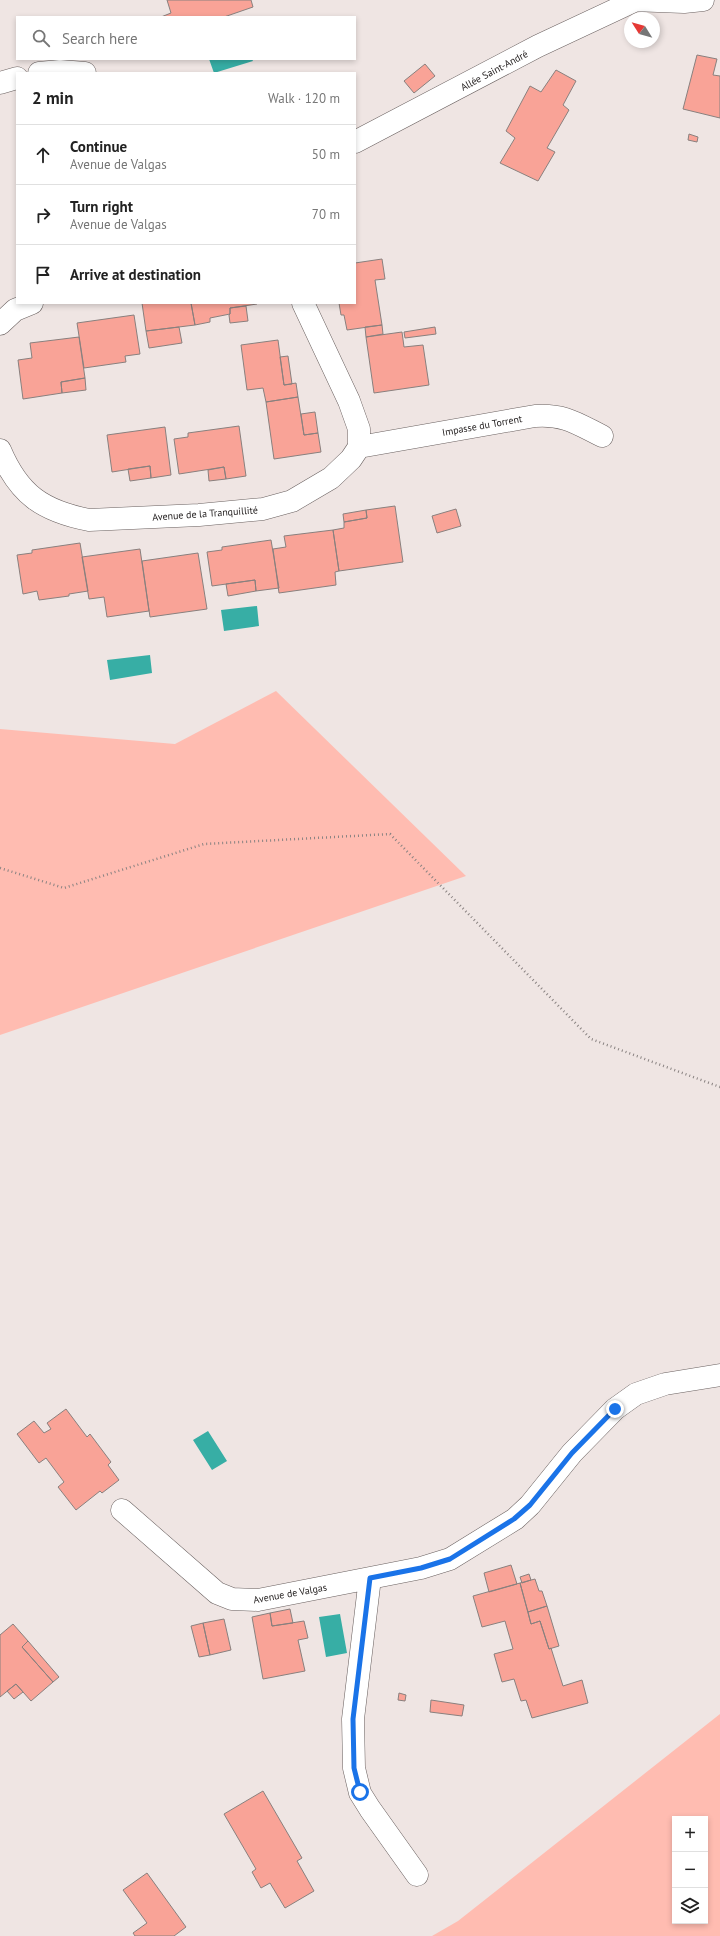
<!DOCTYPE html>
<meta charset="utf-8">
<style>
:root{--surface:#fff;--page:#f6f6f6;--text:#222;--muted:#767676;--line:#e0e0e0}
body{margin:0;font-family:"PT Sans",sans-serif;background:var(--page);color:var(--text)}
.controls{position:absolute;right:12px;bottom:12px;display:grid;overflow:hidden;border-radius:0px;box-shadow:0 2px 6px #0003}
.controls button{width:36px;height:36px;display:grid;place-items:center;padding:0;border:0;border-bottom:1px solid var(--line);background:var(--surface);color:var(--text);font:20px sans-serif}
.compass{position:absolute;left:624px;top:12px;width:36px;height:36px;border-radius:50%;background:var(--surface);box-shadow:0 2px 6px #0003;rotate:307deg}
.stop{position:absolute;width:12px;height:12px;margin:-9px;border:3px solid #1a73e8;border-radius:50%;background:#fff}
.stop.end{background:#1a73e8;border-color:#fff;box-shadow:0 1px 4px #0008}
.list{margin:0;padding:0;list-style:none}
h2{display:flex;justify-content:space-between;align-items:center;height:52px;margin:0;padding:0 16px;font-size:17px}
h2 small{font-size:13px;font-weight:400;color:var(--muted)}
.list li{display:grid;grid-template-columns:26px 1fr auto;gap:12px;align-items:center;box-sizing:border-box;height:60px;padding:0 16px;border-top:1px solid var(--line)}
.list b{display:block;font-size:15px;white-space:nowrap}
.list p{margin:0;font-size:13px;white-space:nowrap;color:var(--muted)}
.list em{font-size:13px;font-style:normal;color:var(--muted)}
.icon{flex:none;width:22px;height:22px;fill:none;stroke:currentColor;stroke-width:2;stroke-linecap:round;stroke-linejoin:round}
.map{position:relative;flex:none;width:720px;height:1936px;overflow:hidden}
.search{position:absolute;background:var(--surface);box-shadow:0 2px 6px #0003;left:16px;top:16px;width:340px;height:44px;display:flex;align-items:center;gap:10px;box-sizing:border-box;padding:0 14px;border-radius:0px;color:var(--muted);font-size:15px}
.panel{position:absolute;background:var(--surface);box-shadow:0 2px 6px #0003;left:16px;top:72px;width:340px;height:232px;border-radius:0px}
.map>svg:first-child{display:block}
.green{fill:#ffbcb1;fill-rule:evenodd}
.water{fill:#37aea5}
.building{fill:#f9a397;stroke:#89807e}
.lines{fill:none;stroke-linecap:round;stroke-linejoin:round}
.minor-casing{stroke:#6a6160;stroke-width:23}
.path{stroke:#8a8382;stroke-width:2.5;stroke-dasharray:1 3;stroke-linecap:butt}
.minor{stroke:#fff;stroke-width:22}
.route{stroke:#1a73e8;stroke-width:5}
.labels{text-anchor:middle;stroke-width:3.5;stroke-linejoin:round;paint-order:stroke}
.street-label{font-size:10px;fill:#1f1b1b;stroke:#fff}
</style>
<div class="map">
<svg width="720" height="1936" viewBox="0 0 720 1936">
<rect width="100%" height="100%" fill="#efe5e3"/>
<path class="green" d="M276,691l190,185 -466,159v-306l175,15z
M720,1714v222h-288l26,-15zM675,1819h30v102h-30z"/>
<path class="water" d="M209,59h43l1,2 -39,12z
M257,606l2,20 -35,5 -3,-21z
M150,655l2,18 -42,7 -3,-20z
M208,1431l19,30 -15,9 -19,-30z
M340,1614l7,39 -21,4 -7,-40z"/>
<path class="building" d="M167,0h84l2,7 -29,10h-63l10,-4z
M697,55l20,4 -4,16 7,1v42l-37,-9z
M425,64l10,12 -21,17 -10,-12z
M556,70l20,11 -13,24 6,5 -22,38 8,4 -17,29 -38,-18 15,-25 -9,-7 24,-45 11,6z
M689,134l9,3 -1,5 -9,-2z
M382,259l3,20 -10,1 7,45 -35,5 -3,-15h-3l-2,-12h16v-40z
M142,303h49l4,22 -49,6z
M191,303h66v1l-27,4v6l-20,4v4l-15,3z
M246,306l2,15 -18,2 -1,-8 1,-1v-6z
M134,315l6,39 -15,2 1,6 -42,6 -7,-45z
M382,325l1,9 -17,3 -1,-10z
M179,327l3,16 -33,5 -3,-17z
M435,327l1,7 -31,4 -1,-6z
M402,332l2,15 19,-2 6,40 -55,8 -8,-56z
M79,337l6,41 -24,4 1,11 -39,6 -5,-39 14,-2 -2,-15z
M278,340l6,45 12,-2 2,14 -32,5 -3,-14 -16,2 -6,-45z
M288,356l4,28 -8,1 -4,-28z
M85,378l1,12 -24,3 -1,-11z
M298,397l6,38 14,-2 3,19 -47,7 -8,-57z
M315,412l3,21 -14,2 -3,-21z
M239,426l7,50 -20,3 -2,-12 -45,7 -5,-35 14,-2v-4z
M165,427l6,48 -20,3 -1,-12 -38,6 -5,-37z
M150,466l1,12 -21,3 -2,-12z
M224,467l2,12 -17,2 -1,-11z
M395,506l8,56 -64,9 -6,-41 11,-2v-6l23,-4 -1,-8z
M456,509l5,17 -24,7 -5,-17z
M366,510l1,8 -23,4 -1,-8z
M333,530l6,41 -4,1 1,13 -57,8 -6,-44 13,-2 -2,-11z
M271,540l8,48 -23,3 -1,-11 -43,6 -5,-34 15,-2v-3z
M80,543l8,48 -19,3v2l-30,4 -2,-9 -14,3 -6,-39 15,-2v-3z
M140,549l9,62 -42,6 -3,-20 -15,2 -7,-42z
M198,553l9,56 -57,8 -8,-56z
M255,580l1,11 -28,5 -2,-12z
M66,1409l21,28 3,-3 21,28 -3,3 11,15 -17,13 -2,-2 -24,19 -18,-23 6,-5 -18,-24 -7,5 -22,-29 17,-13 10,12 7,-4 -4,-6z
M511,1565l6,19 -28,8 -5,-19z
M529,1574l2,6 -9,3 -2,-6z
M535,1579l4,12h3l5,15 -19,6 -8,-29z
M520,1583l11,41 9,-3 9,28 2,-1 12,38 19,-6 6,23 -56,15 -6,-18 -5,1 -7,-22 -12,3 -8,-28 19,-5 -8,-28 -23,6 -9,-31z
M547,1606l12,40 -10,3 -9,-28 -9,3 -3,-12z
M290,1609l3,14 -21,3 -2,-13z
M270,1613l2,13 32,-5 4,17 -10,2 7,31 -42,8 -11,-62z
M224,1619l7,31 -21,5 -7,-32z
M203,1623l7,32 -11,2 -8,-31z
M13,1624l15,17 -6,6 31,35 -22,19 -15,-17 -16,13v-62z
M28,1641l31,36 -6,5 -31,-35z
M16,1684l7,8 -9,7 -7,-8z
M399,1693l7,2 -1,6 -7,-1z
M431,1700l33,5 -2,11 -32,-4z
M263,1791l39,67 -5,3 17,30 -29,17 -15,-25 -9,5 -9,-16 4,-3 -32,-55z
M147,1873l39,54 -12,9h-39l-2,-3 14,-10 -24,-33z"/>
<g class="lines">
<defs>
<path id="minor" d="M632,0l52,2 19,-2
M39,73l21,-2 25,2
M0,83l17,-5
M355,142l183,-96 96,-45
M0,324l15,-14 17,-7
M359,447l176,-31c29,-2 41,7 67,20
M0,450c19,45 43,61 89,70l110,-5 64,-6 29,-8 39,-23 20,-19 8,-12v-18l-10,-28 -46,-98
M122,1510l95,83 15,6 26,1 163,-32 29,-9 65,-40 15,-14 42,-52 43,-44 21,-15 29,-10 55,-9
M370,1578l-17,141 1,49 6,25 10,16 47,66"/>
</defs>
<use href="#minor" class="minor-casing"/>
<path class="path" d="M0,868l64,20 140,-44 186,-10 201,205 129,48"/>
<use href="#minor" class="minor"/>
</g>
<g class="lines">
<path class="route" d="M360,1792l-6,-24 -1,-49 17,-141 51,-10 29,-9 64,-40 16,-14 42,-52 43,-44"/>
</g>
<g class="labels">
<g class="street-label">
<text transform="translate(494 70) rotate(-28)" y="4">Allée Saint-André</text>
<text transform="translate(482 425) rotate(-10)" y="4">Impasse du Torrent</text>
<text transform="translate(205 513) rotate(-4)" y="4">Avenue de la Tranquillité</text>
<text transform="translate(290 1593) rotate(-10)" y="4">Avenue de Valgas</text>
</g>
</g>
</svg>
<div class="controls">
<button>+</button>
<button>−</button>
<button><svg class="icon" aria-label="layers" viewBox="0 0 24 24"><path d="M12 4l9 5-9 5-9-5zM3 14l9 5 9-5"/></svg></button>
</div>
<svg class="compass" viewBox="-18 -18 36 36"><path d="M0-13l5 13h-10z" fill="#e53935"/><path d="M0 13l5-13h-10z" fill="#767676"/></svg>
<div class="stop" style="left:360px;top:1792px"></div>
<div class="stop end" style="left:615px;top:1409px"></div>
<div class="search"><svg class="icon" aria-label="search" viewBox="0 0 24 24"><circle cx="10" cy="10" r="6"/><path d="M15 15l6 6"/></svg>Search here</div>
<section class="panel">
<h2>2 min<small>Walk · 120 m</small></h2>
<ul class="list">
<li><svg class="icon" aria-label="ahead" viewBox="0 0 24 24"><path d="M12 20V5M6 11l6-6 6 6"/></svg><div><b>Continue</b><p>Avenue de Valgas</p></div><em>50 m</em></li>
<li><svg class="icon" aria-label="right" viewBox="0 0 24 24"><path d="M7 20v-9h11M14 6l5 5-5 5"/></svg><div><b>Turn right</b><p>Avenue de Valgas</p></div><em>70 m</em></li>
<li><svg class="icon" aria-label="arrive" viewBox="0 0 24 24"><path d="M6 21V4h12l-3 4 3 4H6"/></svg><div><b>Arrive at destination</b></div></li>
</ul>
</section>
</div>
